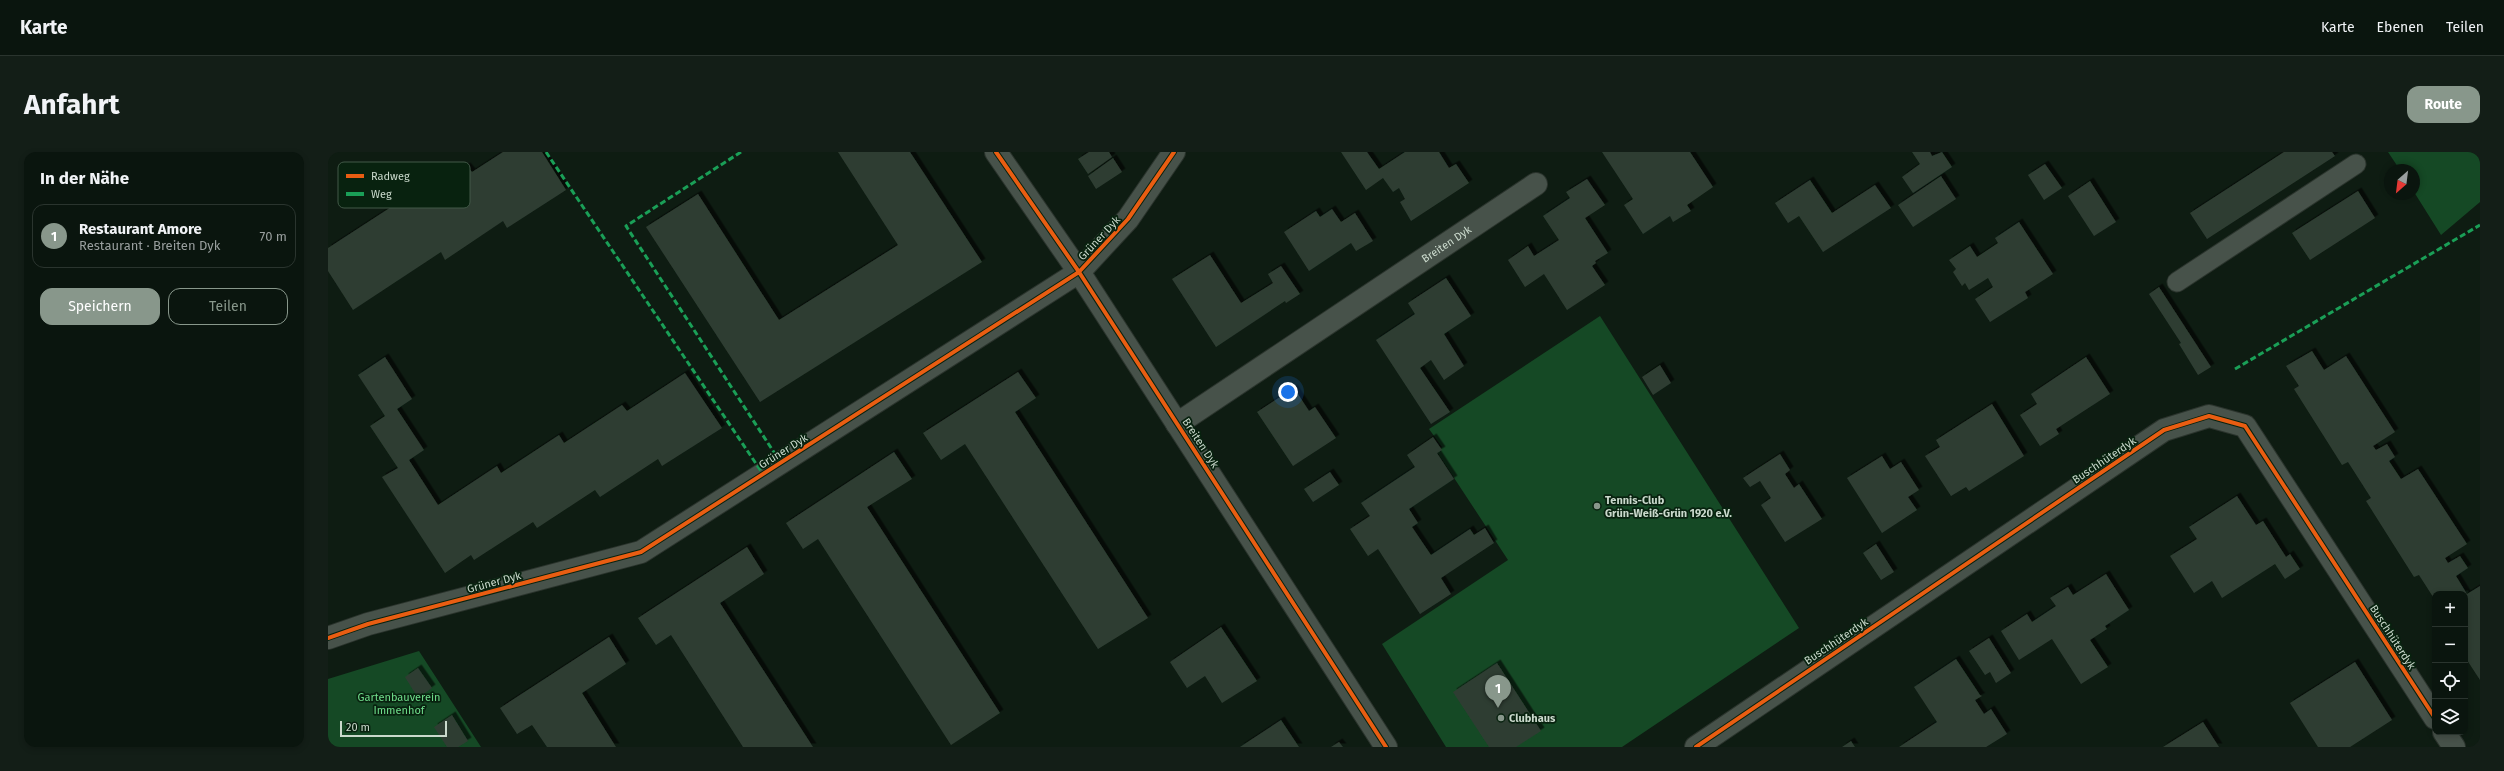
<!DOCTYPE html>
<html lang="de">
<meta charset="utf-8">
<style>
:root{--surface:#0a150e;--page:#131e17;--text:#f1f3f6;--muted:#999f9e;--line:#2a342e;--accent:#88978b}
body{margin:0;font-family:"Fira Sans",sans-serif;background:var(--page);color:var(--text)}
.controls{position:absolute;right:12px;bottom:12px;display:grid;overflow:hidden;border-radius:8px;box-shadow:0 2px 6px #0003}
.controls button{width:36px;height:36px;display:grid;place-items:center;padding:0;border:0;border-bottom:1px solid var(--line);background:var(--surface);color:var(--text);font:20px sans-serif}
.compass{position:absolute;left:2056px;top:12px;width:36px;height:36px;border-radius:50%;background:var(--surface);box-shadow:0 2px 6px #0003;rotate:208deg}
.scale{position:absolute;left:12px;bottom:10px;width:107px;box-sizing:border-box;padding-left:4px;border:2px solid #cad9cc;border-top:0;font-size:11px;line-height:14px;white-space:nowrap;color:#cad9cc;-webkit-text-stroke:3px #08220f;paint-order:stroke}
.you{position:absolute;left:960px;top:240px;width:14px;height:14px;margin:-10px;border:3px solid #fff;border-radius:50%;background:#1a73e8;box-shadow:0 0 0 6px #1a73e833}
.badge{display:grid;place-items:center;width:26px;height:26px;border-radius:50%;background:var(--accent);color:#fff;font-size:13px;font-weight:700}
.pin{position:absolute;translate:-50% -33px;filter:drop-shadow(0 1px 2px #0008)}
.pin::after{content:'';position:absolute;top:21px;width:14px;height:12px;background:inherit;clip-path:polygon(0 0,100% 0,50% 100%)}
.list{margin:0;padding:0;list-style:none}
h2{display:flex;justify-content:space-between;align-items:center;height:52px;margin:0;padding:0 16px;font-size:17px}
h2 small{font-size:13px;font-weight:400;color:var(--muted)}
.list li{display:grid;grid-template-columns:26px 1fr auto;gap:12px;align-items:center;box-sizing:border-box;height:64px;margin:0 8px 8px;padding:0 8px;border:1px solid var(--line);border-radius:12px}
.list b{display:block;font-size:15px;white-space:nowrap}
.list p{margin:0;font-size:13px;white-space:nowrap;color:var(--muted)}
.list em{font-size:13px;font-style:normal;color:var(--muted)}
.actions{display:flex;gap:8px;padding:12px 16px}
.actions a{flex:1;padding:9px 0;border:1px solid var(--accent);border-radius:12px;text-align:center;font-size:14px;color:var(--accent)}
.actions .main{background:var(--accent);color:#fff}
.icon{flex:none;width:22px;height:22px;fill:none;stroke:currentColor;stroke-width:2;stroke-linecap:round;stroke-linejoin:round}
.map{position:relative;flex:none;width:2152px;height:595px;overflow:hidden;border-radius:12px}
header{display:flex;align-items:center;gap:24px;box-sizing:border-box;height:56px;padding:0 20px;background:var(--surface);border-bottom:1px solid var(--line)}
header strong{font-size:19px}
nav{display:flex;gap:22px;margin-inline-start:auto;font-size:14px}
.intro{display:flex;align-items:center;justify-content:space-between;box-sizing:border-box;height:96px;padding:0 24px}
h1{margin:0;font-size:28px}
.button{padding:10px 18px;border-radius:12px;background:var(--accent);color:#fff;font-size:14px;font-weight:700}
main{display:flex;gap:24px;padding:0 24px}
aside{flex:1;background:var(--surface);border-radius:12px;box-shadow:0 2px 6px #0003}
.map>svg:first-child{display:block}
.green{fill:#154925}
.building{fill:#2e3d32;filter:url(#shadow)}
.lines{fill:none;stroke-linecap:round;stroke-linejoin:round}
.service-casing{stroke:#2b342d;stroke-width:21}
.minor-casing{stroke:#2b342d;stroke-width:24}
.service{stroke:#47524a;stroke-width:19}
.minor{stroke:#47524a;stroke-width:22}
.quiet{stroke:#1a9f57;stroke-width:3;stroke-dasharray:6 3;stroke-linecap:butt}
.cycleway-casing{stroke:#08220f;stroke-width:6}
.cycleway{stroke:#e95d12;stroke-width:4}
.poi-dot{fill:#88978b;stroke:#08220f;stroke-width:1.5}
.labels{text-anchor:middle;stroke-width:3.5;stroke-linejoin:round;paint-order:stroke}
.street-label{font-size:11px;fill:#cad9cc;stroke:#08220f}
.poi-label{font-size:11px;font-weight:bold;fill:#cad9cc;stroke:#08220f;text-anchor:start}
.park-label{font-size:11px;fill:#70de8c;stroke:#08220f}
.key{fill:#08220f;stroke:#425948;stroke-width:1}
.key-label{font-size:11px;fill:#cad9cc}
</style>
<header>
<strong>Karte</strong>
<nav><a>Karte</a><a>Ebenen</a><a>Teilen</a></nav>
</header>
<div class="intro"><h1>Anfahrt</h1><a class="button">Route</a></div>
<main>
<aside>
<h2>In der Nähe<small></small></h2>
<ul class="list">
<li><span class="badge">1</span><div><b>Restaurant Amore</b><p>Restaurant · Breiten Dyk</p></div><em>70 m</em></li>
</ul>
<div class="actions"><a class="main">Speichern</a><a>Teilen</a></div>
</aside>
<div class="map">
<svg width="2152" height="595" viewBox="0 0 2152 595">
<defs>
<filter id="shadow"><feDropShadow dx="3.5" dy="-3.5" stdDeviation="0" flood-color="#0009"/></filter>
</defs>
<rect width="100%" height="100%" fill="#0e1c12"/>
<path class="green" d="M2060,0h92v50l-39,33 -27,-43v-22h-14z
M1272,164l199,312 -177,119h-176l-64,-103 126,-84 -71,-108 5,-5 -13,-18z
M91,499l62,96h-153v-68z"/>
<path class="building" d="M175,0h39l24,38 -59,38 -4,-7 -58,39 -4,-8 -88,58 -25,-39v-23l77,-50 4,6 58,-38 5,6z
M510,0h72l72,110 -222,140 -114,-175 52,-33 81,126 119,-75z
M761,0h20l3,5 -24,17 -10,-15z
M1013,0h26l12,17 26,-17h34l10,16 7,-4 13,19 -58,38 -11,-19 5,-3 -6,-11 -6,4 -10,-14 -17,12z
M1274,0h88l23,35 -26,18 4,6 -18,11 -3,-6 -27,18 -19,-29 9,-6z
M1584,0h18l2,4 10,-4 10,15 -39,26 -11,-16 18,-13z
M1956,0h48l3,4 -128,83 -17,-26z
M785,6l9,14 -26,17 -8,-13z
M1717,12l17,24 -18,12 -16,-25z
M1613,24l15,23 -43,28 -15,-22z
M1259,27l18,26 -20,13 23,35 -13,8 1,2 -4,3 13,19 -38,25 -23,-36 -19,13 -17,-27 20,-14 6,10 25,-16 -16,-24 27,-18 -4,-6z
M1482,28l22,33 43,-28 16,23 -68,44 -24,-36 -11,7 -13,-20z
M1762,29l26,41 -22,14 -26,-40z
M2030,39l17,27 -65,42 -18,-27z
M1004,57l9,13 14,-9 18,28 -17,10 -5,-8 -42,28 -25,-39 32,-21 4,6z
M1691,70l34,52 -28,18 3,6 -38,24 -15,-23 18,-12 -5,-9 -19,12 -4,-7 -3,3 -9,-14 3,-3 -7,-9 21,-14 7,11 21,-14 -3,-5z
M882,103l31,48 32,-20 -5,-9 13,-8 19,28 -14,9 -1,-2 -69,46 -44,-68z
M1118,126l25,38 -27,18 20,32 -20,14 -13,-20 -11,8 30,44 -19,12 -55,-84 39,-26 -7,-11z
M1831,135l52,80 -13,8 -19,-31 2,-1 -32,-49z
M1984,199l12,19 22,-14 49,76 -22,14 3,4 11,-6 8,13 -6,4 12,18 17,-10 49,75 -22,14 3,5 12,-7 8,12 -12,8 11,18 13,-8v94l-15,-23v-63h-30v6l-16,-25 -5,2 -48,-76 5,-3 -23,-36 -6,3 -48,-76 5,-3 -13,-20z
M57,205l27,42 -15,10 27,41 -15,10 29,45 59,-39 4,7 58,-38 5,8 58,-38 5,6 58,-38 37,55 -60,38 -4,-7 -58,38 -5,-7 -58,38 -4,-6 -59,38 -3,-5 -26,18 -63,-96 16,-9 -28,-42 15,-10 -27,-41z
M1758,205l24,37 -54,35 3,5 -19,12 -20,-31 17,-11 -6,-10z
M1332,213l11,18 -18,12 -11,-18z
M690,220l18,26 -21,14 133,206 -50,31 -133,-205 -24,16 -18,-27z
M966,236l15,23 6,-4 21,31 -43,28 -36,-54z
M1664,252l32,52 -55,35 -3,-4 -15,9 -26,-40 15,-9 -4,-7z
M1105,285l9,13 -5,3 17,26 -45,30 9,14 -6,4 19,28 39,-26 4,6 11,-7 9,15 -53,35 10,16 -31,20 -42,-65 -10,7 -18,-27 20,-13 -9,-13 54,-36 -8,-12z
M566,300l18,27 -45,28 133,206 -49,32 -133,-206 -15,10 -17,-26z
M1452,302l10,16 -5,4 9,14 5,-4 23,35 -37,23 -24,-37 10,-7 -11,-17 -10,6 -7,-9z
M1554,304l8,13 11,-7 18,28 -11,7 9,13 -35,23 -35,-55z
M1002,320l9,13 -26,17 -9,-13z
M1909,344l19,29 7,-4 23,36 4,-3 10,15 -15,10 -10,-15 -53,34 -10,-17 -18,12 -24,-37 27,-17 -8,-12z
M1548,392l18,28 -13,8 -18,-27z
M419,395l17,27 -44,29 93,144h-70l-72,-112 -15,10 -18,-27z
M1778,422l23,36 -24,16 2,3 -17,11 18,27 -27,17 -29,-45 -33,21 -18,-29 26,-17 5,8 24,-16 -6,-8 18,-11 5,8z
M893,475l36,54 -35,22 -17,-27 -18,12 -17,-26z
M281,485l17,27 -44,29 34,54h-69l-15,-22 -15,9 -17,-26z
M1661,486l22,35 -15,10 -6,-11 -5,3 -16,-24z
M1628,507l24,36 2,1 -7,4 9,14 7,-5 16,25 -21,13h-87l38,-25 -23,-35z
M2027,510l37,58 -42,27h-32l-28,-44z
M1169,511l44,68 -25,16h-27l-36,-55z
M90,516l14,20 -14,10 -13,-21z
M124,563l16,26 -10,6h-11l-13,-20z
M953,568l18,27h-59l6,-4z
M1875,570l16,25h-56z
M1523,589l4,6h-13z
M1011,590l4,5h-12z"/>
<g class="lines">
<defs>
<path id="service" d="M1849,130l179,-118"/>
<g id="minor">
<path d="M668,0l83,120 307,475"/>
<path id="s1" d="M849,272l359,-240"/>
<path d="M0,486l40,-14 273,-72 438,-280 49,-53 46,-67"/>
<path d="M2116,580l10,15"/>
<path d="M1368,595l468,-317 45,-14 36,10 190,292"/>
</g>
</defs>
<use href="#service" class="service-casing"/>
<use href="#minor" class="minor-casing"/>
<use href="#service" class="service"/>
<use href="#minor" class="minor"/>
<path class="quiet" d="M218,0l217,322
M413,0l-115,74 155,237
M1907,217l245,-144"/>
<defs>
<path id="cycleway" d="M668,0l83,120 307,475
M0,486l40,-14 273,-72 438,-280 49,-53 46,-67
M1368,595l468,-317 45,-14 36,10 190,292"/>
</defs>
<use href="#cycleway" class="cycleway-casing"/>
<use href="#cycleway" class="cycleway"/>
</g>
<g class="poi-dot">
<circle cx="1269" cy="354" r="4"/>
<circle cx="1173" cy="566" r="4"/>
</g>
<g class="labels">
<g class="street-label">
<text transform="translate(771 86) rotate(-47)" y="4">Grüner Dyk</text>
<text dy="4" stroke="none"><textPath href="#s1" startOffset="324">Breiten Dyk</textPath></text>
<text transform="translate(873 291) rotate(57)" y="4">Breiten Dyk</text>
<text transform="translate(455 299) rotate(-32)" y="4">Grüner Dyk</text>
<text transform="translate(1776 308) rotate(-34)" y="4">Buschhüterdyk</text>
<text transform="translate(166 430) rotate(-15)" y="4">Grüner Dyk</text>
<text transform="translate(2065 485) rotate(57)" y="4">Buschhüterdyk</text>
<text transform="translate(1508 489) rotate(-34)" y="4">Buschhüterdyk</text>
</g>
<g class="poi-label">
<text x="1277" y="352">Tennis-Club<tspan x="1277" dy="13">Grün-Weiß-Grün 1920 e.V.</tspan></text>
<text x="1181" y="570">Clubhaus</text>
</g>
<g class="park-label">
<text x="71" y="549">Gartenbauverein<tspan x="71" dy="13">Immenhof</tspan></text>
</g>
</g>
<rect x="10" y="10" width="132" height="46" rx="6" class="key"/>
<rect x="18" y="22" width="18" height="4" fill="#e95d12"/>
<rect x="18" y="40" width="18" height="4" fill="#1a9f57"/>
<g class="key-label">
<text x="43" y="28">Radweg</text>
<text x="43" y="46">Weg</text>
</g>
</svg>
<div class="controls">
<button>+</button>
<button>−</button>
<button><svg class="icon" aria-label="locate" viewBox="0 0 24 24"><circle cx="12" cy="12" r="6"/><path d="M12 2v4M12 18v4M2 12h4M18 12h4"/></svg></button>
<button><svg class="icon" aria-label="layers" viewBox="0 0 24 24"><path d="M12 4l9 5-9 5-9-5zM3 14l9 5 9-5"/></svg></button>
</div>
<svg class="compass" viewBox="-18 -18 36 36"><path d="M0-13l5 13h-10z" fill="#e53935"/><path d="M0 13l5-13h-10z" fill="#999f9e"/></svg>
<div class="scale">20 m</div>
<div class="you"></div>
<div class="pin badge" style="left:1170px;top:556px">1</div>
</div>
</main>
